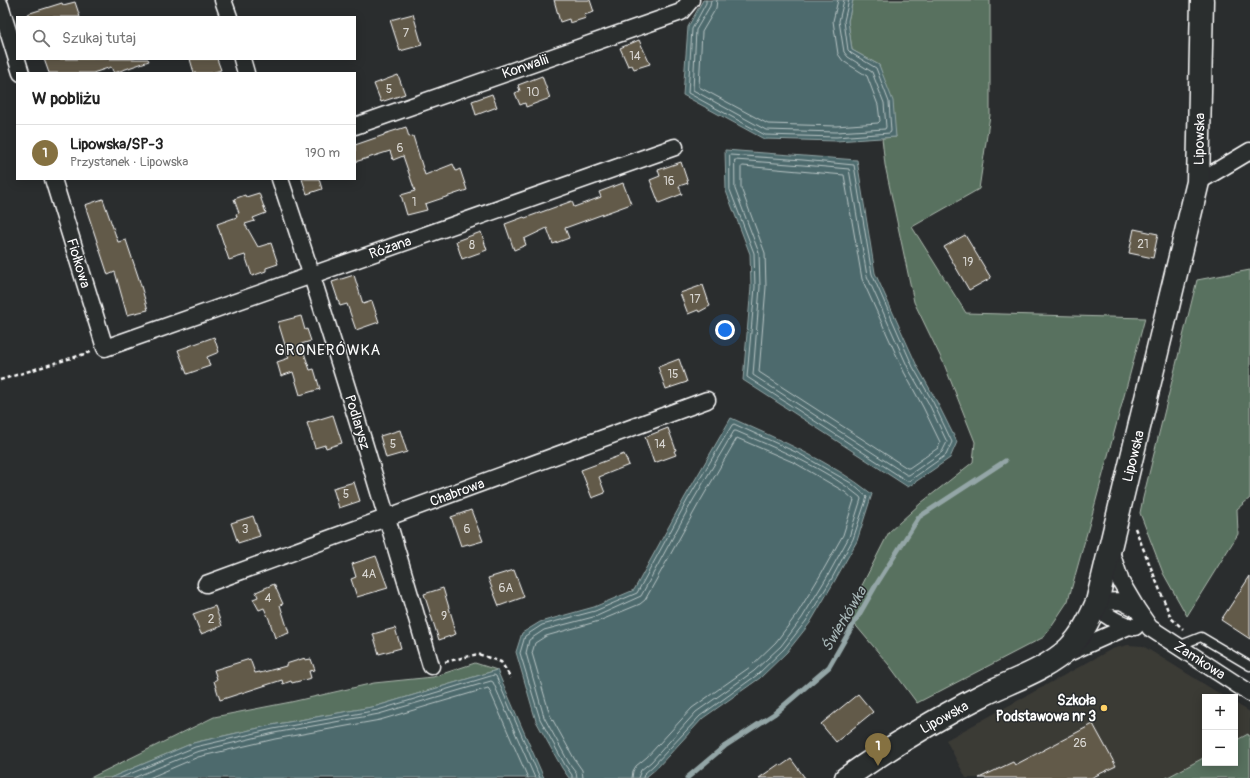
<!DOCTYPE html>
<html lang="pl">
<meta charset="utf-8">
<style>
:root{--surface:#fff;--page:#f2f2f2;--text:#222;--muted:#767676;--line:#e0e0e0;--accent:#857141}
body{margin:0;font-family:Pangolin,sans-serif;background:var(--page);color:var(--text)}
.controls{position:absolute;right:12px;bottom:12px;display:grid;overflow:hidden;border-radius:0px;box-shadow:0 2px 10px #0003}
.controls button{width:36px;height:36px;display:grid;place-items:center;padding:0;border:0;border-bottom:1px solid var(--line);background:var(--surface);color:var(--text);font:20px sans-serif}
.you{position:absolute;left:725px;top:330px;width:14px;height:14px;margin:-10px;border:3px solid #fff;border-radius:50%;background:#1a73e8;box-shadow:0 0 0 6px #1a73e833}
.badge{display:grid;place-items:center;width:26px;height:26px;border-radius:50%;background:var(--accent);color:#fff;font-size:13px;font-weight:700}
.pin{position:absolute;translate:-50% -33px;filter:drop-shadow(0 1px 2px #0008)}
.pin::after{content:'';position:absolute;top:21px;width:14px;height:12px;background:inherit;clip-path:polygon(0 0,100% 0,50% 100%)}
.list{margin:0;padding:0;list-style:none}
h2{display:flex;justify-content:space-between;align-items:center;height:52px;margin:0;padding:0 16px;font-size:17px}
h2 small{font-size:13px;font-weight:400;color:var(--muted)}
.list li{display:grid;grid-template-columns:26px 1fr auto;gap:12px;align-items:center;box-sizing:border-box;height:56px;padding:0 16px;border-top:1px solid var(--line)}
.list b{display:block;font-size:15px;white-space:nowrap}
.list p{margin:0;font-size:13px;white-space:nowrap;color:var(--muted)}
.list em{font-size:13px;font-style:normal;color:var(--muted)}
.icon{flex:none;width:22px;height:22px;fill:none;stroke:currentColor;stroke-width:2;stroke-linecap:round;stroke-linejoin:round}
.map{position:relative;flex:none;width:1250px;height:778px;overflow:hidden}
.search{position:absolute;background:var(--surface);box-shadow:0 2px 10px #0003;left:16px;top:16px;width:340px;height:44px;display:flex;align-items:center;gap:10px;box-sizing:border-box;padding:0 14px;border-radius:0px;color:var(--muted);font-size:15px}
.panel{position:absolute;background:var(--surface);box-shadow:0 2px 10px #0003;left:16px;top:72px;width:340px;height:108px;border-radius:0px}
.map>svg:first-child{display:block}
.built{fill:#3b3a36}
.green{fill:#58715e;stroke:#acb8ae}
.water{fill:#4d6b6d;stroke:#94a6a7}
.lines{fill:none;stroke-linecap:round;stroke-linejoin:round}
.shore{stroke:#b8c4c5;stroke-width:1}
.stream{stroke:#94a6a7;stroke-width:5}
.building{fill:#625a4a;stroke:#fff}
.lane-casing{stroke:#fff;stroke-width:11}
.street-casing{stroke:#fff;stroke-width:19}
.secondary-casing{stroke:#fff;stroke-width:25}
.path{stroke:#fff;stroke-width:2.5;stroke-dasharray:4 3;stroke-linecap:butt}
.lane{stroke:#2a2d2e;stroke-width:8}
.street{stroke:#2a2d2e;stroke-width:16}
.secondary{stroke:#2a2d2e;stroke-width:22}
.poi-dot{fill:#ffd166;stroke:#2a2d2e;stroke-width:1.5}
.labels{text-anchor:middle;stroke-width:3;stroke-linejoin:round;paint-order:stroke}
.number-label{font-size:12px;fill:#d8d6d2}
.street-label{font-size:14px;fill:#fff;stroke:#2a2d2e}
.poi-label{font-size:14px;font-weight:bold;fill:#fff;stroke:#2a2d2e;text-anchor:end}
.neighbourhood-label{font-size:15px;letter-spacing:1px;fill:#fff;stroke:#2a2d2e}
.water-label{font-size:15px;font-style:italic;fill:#a6b5b6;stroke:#2a2d2e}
</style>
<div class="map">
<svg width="1250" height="778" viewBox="0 0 1250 778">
<rect width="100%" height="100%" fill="#2a2d2e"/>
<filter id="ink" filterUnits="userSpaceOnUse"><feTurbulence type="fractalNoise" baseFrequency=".025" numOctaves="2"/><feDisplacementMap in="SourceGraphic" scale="8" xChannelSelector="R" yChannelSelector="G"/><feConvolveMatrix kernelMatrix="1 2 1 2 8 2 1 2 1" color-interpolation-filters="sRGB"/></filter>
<g filter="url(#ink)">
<path class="built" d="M1128,645l15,1 82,51h-20v66h30v-60l15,9v66h-284l-20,-38 166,-91z"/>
<path class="green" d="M853,0h137v115l-11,74 -67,38 54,86 179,5 -50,186 -27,97 -24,36 -127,66 -28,-38 -42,-50 42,-83 32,-29 52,-41 2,-20 -31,-78 -30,-62 -29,-137 -3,-27 14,-1 -17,-72 -27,-15 -4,-29z
M1250,270v228l-13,11 1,25 -51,82 -24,-43 -23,-60 3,-15 54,-218z
M475,663l22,7 -120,36 -105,19 -79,18 -83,35h-20l124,-61 77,-15 83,-19 59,-6z
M1248,734l2,4v40h-84l39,-21v6h30v-22z"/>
<path class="water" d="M703,0h150l-5,21 4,29 27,15 14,36 3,36 -60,4 -72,-2 -81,-44 5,-68z
M725,150l132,10 18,113 42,93 19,34 21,42 -7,16 -42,29 -165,-107 8,-93 -1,-33 -24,-63z
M731,418c49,22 99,43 141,76l-15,47 -23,41 -24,41 -23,29 -27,26 -57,40 -46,50 -12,10h-76l-7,-10 -26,-47 -20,-69 6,-19 18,-11 54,-15 40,-17 51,-93z
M497,670l47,108h-434l83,-35 79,-18 105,-19z"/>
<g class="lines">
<path class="shore" d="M706,0v3l-14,26 -4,64 77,42 71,2 54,-4 1,-2 -2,-29 -13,-34 -25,-15 -3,-3 -4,-29 5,-21
M711,0l-1,6 -14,24 -3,60 73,40 70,2 49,-3 1,-2 -2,-24 -12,-31 -24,-15 -4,-5 -5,-31 5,-21
M717,0l-1,8 -14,24 -3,55 69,37 68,2 42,-3 2,-2 -2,-16 -11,-29 -24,-15 -5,-7 -5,-33 5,-21
M730,155l73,5 51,5 18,109 41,93 20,35 19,40 -6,13 -37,26h-2l-160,-104 8,-90 -1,-34 -24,-63z
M735,160l68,5 46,4 18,107 42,94 20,34 18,38 -5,10 -33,23h-2l-154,-100 7,-88 -1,-34 -24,-64z
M743,166l101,9 18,104 42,93 19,35 17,35 -2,6 -29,20h-2l-148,-96 7,-85 -1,-34 -24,-65v-20z
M120,778l75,-31 78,-18 105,-19 116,-35 2,1 44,102
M133,778l63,-26 78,-19 105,-19 112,-33 2,1 42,96
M149,778l49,-21 77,-18 105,-19 108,-32 1,1 39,89
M572,778v-3l-7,-10 -25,-46 -20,-66 5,-17 17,-11 53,-14 42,-18 51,-94 44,-74 2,-1 66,30 51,29 16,14 -14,42 -22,41 -25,41 -22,28 -27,26 -57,41 -46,49 -10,9 -1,4
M577,778l-1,-6 -7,-9 -25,-46 -18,-64 3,-13 15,-10 53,-14 44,-20 51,-94 42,-71h2c41,18 90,37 124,66l1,2 -12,38 -22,40 -25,41 -21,28 -27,25 -58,41 -45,50 -10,8 -3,8
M583,778l-1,-8 -7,-10 -25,-45 -18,-62 3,-10 11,-7 53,-15 41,-17 5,-4 53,-95 39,-67 58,25 50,29 9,8 -11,35 -22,39 -24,40 -21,28 -26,25 -58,41 -45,49 -11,9 -3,5 -1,7"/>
<path class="stream" d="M687,778l38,-32 49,-32 55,-47 47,-82 43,-68 86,-56"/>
</g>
<path class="building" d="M554,0h36l4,12 -10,3 2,3 -16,5 -1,-4 -9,3z
M75,2l5,15h-53v-3l35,-11 1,2z
M413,14l9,31 -22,6 -10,-31z
M639,40l11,24 -16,5 -2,-4 -4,1 -8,-18z
M44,59h104l1,2 -35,12 -3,-6 -18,6h-44z
M190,59h27l4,11 -10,3h-17z
M398,75l7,19 -24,8 -7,-18z
M542,76l8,22 -24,9 -1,-4 -5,2 -5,-12 5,-2 -2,-6z
M492,94l5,13 -21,8 -4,-14z
M406,127l3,10 4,-1 12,39 28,-11 3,7 4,-2 7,21 -42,14 2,6 -20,5 -6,-20 14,-4 -12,-35 -10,4 -3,-9 -35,11v-17l29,-10v-1z
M681,162l7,21 -9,3 3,8 -23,9 -9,-23 10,-4 -2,-6z
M302,179h17l3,10 -15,5z
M623,183l8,21 -66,24 4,10 -16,6 -6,-16 -23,11 2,6 -12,5 -9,-26 19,-7 1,1 47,-17 2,6 27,-10 -2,-5z
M259,193l7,20 -13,5 2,3 -10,3 13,23 13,-4 7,21 -12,4v3l-14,5 -7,-21 -16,5 -12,-36 20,-7 -1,-3 3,-1 -5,-14 11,-4 1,2z
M103,199l15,43 8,-2 13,39 9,31 -21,5 -12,-43 -7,3 -23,-70z
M1134,229l24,5 -5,24 -24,-5z
M481,232l6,18 -25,9 -6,-18z
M965,235l26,43 -22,12 -25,-43z
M354,275l9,29 9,-3 7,21 -23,8 -9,-26 -7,2 -8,-24z
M703,285l7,21 -11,6 -1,-2 -10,4 -8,-21z
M301,316l4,14 2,-1 4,12 -10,3 9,26 4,-1 6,20 -20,6 -7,-23 -12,4 -4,-14 12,-4 -11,-36z
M214,337l5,15 -12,5 3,9 -23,8 -9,-24z
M679,359l8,23 -21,7 -8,-22z
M333,415l9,28 -16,5 -1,-3 -10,3 -8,-25z
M668,428l8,22 -2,1 2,4 -22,8 -9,-26z
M400,430l7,22 -21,6 -6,-22z
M624,454l5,11 -30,12 6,16 -13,5 -11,-28z
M354,482l6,19 -21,7 -6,-20z
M471,510l12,31 -14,4 -1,-1 -7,2 -10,-29z
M253,516l7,20 -22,7 -7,-20z
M376,556l12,32 -31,9 -6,-18 5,-2 -4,-13z
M514,570l10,27 -25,9 -11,-28z
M1250,576v63l-29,-19z
M274,584l9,20 -3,1 9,28 -14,5 -6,-19 -5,-11 -5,2 -6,-11 5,-2 -2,-5z
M443,588l11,36 -1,2 3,8 -17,6 -15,-46z
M215,606l7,20 -21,8 -8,-20z
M395,628l6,20 -22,6 -6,-20z
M305,658v2l6,-1 4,11 -6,1 2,7 -19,5 -1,-2 -8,3 -1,-4 -62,20 -6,-19 3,-2 -3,-9 36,-11 5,14 5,-1v1l26,-7v-2z
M858,694l15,18 -37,30 -15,-18z
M1093,724l23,42 -25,12h-112l34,-16 2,3z
M791,759l14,19h-46l20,-14 2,2z"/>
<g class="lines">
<defs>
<path id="lane" d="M1178,646l23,-9 49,29"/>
<path id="street" d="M223,0l6,17
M0,5l21,68
M242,59l4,14
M355,126l326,-114 10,-12
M53,179l52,169 570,-201
M280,179c54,161 103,324 151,487
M1198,182l52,-31
M1110,549l11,33 16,27 13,19 100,65
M206,584l501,-184
M1097,602l24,-1 16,8
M1095,607c11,8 26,19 40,20
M1066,654l63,-28"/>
<path id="secondary" d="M846,778c43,-30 88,-58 135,-82 29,-15 64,-25 88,-48 13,-13 21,-29 28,-46l101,-420 4,-182"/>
</defs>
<use href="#lane" class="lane-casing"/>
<use href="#street" class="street-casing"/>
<use href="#secondary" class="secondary-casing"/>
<path class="path" d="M0,380l91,-28
M1135,528l36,90 12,11
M445,662l33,-8 23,8 10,16"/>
<use href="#lane" class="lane"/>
<use href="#street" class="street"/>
<use href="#secondary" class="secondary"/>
</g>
</g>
<circle class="poi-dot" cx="1104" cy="708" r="4"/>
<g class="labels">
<g class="number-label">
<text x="406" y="37">7</text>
<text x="635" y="60">14</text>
<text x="389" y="93">5</text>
<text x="533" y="96">10</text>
<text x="400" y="152">6</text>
<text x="669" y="185">16</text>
<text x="414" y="206">1</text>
<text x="1143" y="248">21</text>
<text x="472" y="249">8</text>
<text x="968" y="266">19</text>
<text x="695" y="303">17</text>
<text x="673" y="378">15</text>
<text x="393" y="448">5</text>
<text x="660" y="448">14</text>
<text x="346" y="498">5</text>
<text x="245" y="533">3</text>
<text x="467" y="533">6</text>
<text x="369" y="578">4A</text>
<text x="506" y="592">6A</text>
<text x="268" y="602">4</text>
<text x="444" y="620">9</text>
<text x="211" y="623">2</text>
<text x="1080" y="747">26</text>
</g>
<g class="street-label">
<text transform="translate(525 66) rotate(-19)" y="5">Konwalii</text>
<text transform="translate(1199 139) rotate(-89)" y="5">Lipowska</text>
<text transform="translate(390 247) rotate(-19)" y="5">Różana</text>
<text transform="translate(79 263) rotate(73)" y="5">Fiołkowa</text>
<text transform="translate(358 422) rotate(73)" y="5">Podlarysz</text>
<text transform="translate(1133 456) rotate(-76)" y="5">Lipowska</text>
<text transform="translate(457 492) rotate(-20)" y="5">Chabrowa</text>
<text transform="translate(1200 660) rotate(33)" y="5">Zamkowa</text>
<text transform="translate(944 717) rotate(-29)" y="5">Lipowska</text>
</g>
<g class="poi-label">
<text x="1096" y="705">Szkoła<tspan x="1096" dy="16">Podstawowa nr 3</tspan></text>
</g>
<g class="neighbourhood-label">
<text x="328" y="355">GRONERÓWKA</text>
</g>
<g class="water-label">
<text transform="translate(844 619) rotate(-59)" y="5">Świerkówka</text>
</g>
</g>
</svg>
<div class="controls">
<button>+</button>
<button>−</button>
</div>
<div class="you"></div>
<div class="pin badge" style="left:878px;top:766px">1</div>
<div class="search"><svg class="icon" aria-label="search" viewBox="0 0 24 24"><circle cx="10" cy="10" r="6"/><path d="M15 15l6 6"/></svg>Szukaj tutaj</div>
<section class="panel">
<h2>W pobliżu<small></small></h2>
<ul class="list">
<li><span class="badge">1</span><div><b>Lipowska/SP-3</b><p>Przystanek · Lipowska</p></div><em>190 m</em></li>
</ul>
</section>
</div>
